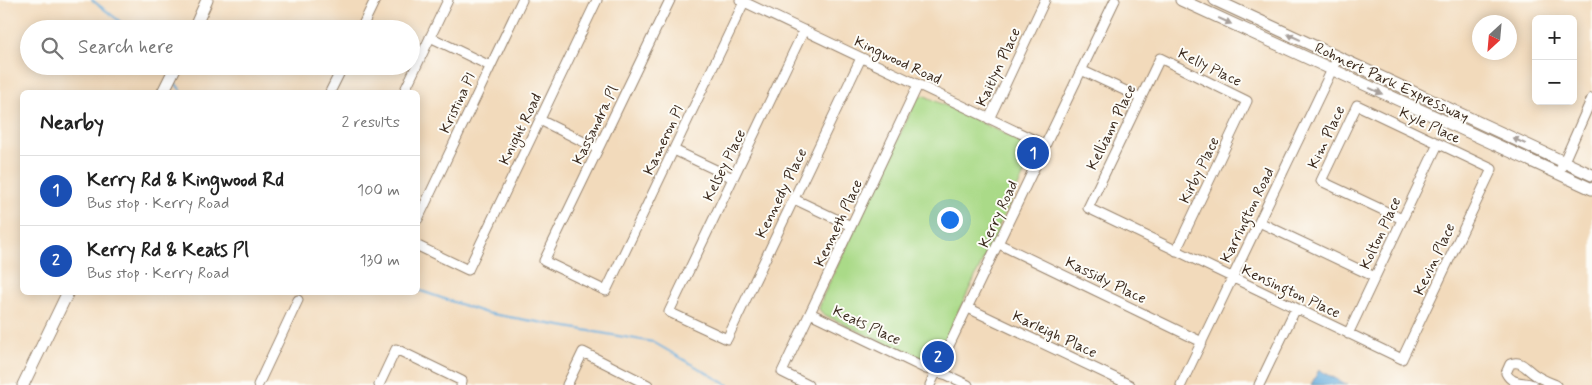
<!DOCTYPE html>
<meta charset="utf-8">
<style>
:root{--surface:#fff;--page:#f2f2f2;--text:#222;--muted:#767676;--line:#e0e0e0;--accent:#ea580c}
body{margin:0;font-family:Mynerve,sans-serif;background:var(--page);color:var(--text)}
.controls{position:absolute;right:15px;top:15px;display:grid;overflow:hidden;border-radius:8px;box-shadow:0 2px 12px #0003}
.controls button{width:45px;height:45px;display:grid;place-items:center;padding:0;border:0;border-bottom:1px solid var(--line);background:var(--surface);color:var(--text);font:25px sans-serif}
.compass{position:absolute;left:1472px;top:15px;width:45px;height:45px;border-radius:50%;background:var(--surface);box-shadow:0 2px 12px #0003;rotate:206deg}
.you{position:absolute;left:949px;top:219px;width:18px;height:18px;margin:-12px;border:4px solid #fff;border-radius:50%;background:#1a73e8;box-shadow:0 0 0 8px #1a73e833}
.badge{display:grid;place-items:center;width:32px;height:32px;border-radius:50%;background:var(--accent);color:#fff;font-size:16px;font-weight:700}
.pin{position:absolute;translate:-50% -50%;border:2px solid #fff;box-shadow:0 1px 5px #0006}
.list{margin:0;padding:0;list-style:none}
h2{display:flex;justify-content:space-between;align-items:center;height:65px;margin:0;padding:0 20px;font-size:21px}
h2 small{font-size:16px;font-weight:400;color:var(--muted)}
.list li{display:grid;grid-template-columns:32px 1fr auto;gap:15px;align-items:center;box-sizing:border-box;height:70px;padding:0 20px;border-top:1px solid var(--line)}
.list b{display:block;font-size:19px;white-space:nowrap}
.list p{margin:0;font-size:16px;white-space:nowrap;color:var(--muted)}
.list em{font-size:16px;font-style:normal;color:var(--muted)}
.icon{flex:none;width:28px;height:28px;fill:none;stroke:currentColor;stroke-width:2;stroke-linecap:round;stroke-linejoin:round}
.map{position:relative;flex:none;width:1592px;height:385px;overflow:hidden}
.search{position:absolute;background:var(--surface);box-shadow:0 2px 12px #0003;left:20px;top:20px;width:400px;height:55px;display:flex;align-items:center;gap:12px;box-sizing:border-box;padding:0 18px;border-radius:28px;color:var(--muted);font-size:19px}
.panel{position:absolute;background:var(--surface);box-shadow:0 2px 12px #0003;left:20px;top:90px;width:400px;height:205px;border-radius:8px}
.map>svg:first-child{display:block}
.green{fill:#aada88;stroke:#728253}
.water{fill:#65abdb;stroke:#506a7c}
.lines{fill:none;stroke-linecap:round;stroke-linejoin:round}
.stream{stroke:#65abdb;stroke-width:2}
.minor-casing{stroke:#96826c;stroke-width:11}
.major-casing{stroke:#96826c;stroke-width:13}
.minor{stroke:#fff;stroke-width:9}
.major{stroke:#fff;stroke-width:11}
.oneway{fill:#a79f9a}
.labels{text-anchor:middle;stroke-width:4;stroke-linejoin:round;paint-order:stroke}
.street-label{font-size:15px;fill:#3b2a1e;stroke:#fdfcf7}
</style>
<div class="map">
<svg width="1592" height="385" viewBox="0 0 1592 385">
<rect width="100%" height="100%" fill="#fdfcf7"/>
<filter id="ink" filterUnits="userSpaceOnUse"><feTurbulence type="fractalNoise" baseFrequency=".02" numOctaves="2"/><feDisplacementMap in="SourceGraphic" scale="10" xChannelSelector="R" yChannelSelector="G"/><feConvolveMatrix kernelMatrix="1 2 1 2 8 2 1 2 1" color-interpolation-filters="sRGB"/></filter>
<filter id="wash" filterUnits="userSpaceOnUse"><feTurbulence type="fractalNoise" baseFrequency=".0096" numOctaves="4" result="noise"/><feDisplacementMap in="SourceGraphic" scale="20" xChannelSelector="R" yChannelSelector="G"/><feGaussianBlur stdDeviation="1.12" result="paint"/><feColorMatrix in="noise" values="0 0 0 0 0 0 0 0 0 0 0 0 0 0 0 0 0 1.4 0 .05"/><feComposite in="paint" operator="in"/></filter>
<g filter="url(#wash)">
<rect width="100%" height="100%" fill="#f2dabb"/>
<path class="green" d="M923,95l99,47 3,-1c10,4 14,14 5,21l-32,66 1,3 -10,22 -3,1 -47,98 1,3 -2,5 -9,5 -7,-2 -1,-2 -98,-47 -4,-5 4,-13 94,-197z"/>
<path class="water" d="M1319,370l29,15h-37z"/>
<g class="lines">
<path class="stream" d="M92,0l38,29
M163,66l3,4
M176,84l6,8
M418,290l68,23 167,29 75,43"/>
</g>
</g>
<g filter="url(#ink)">
<g class="lines">
<defs>
<path id="minor" d="M670,0l-126,261 62,30 138,-289
M740,0l305,145
M361,29l14,-29
M804,30l-135,282 58,27 134,-281
M430,37l60,29
M1081,70l60,28
M330,92l13,-26
M404,92l44,-92
M989,119l56,-119
M540,120l58,29
M674,150l59,28
M1561,168l31,-70
M794,199l57,27
M418,219l104,-219
M1259,222l116,55
M999,244l203,98
M418,246l50,24 129,-270
M1176,251l71,-150 -87,-43 -72,150 314,151 90,-190 -135,-64 -36,76 81,38
M968,308l162,77
M810,313l116,56 21,6 21,10
M1348,334l90,-190
M258,385l40,-85
M379,385l17,-36 66,32 -1,4
M567,385l16,-33 65,33
M808,385l-26,-13 136,-287
M930,385l185,-385
M1181,385l157,-328
M1259,385l37,-77
M1533,385c-10,-4 -21,0 -27,-12l4,-9c11,-5 16,5 24,10 6,5 15,8 22,11"/>
<path id="major" d="M1181,0l411,189
M1215,0l377,175
M194,29l13,-29
M163,92l13,-26
M23,385l45,-93"/>
</defs>
<use href="#minor" class="minor-casing"/>
<use href="#major" class="major-casing"/>
<use href="#minor" class="minor"/>
<use href="#major" class="major"/>
</g>
<defs><path id="oneway-solid" d="M-6-.8H1V-3.2L6.5 0L1 3.2V.8H-6Z" transform="scale(1.25)"/></defs>
<g class="oneway">
<use href="#oneway-solid" transform="translate(1225 21) rotate(25)"/>
<use href="#oneway-solid" transform="translate(1294 37) rotate(-155)"/>
<use href="#oneway-solid" transform="translate(1376 91) rotate(25)"/>
<use href="#oneway-solid" transform="translate(1519 141) rotate(-155)"/>
</g>
</g>
<g class="labels">
<g class="street-label">
<text transform="translate(898 60) rotate(25)" y="5">Kingwood Road</text>
<text transform="translate(998 67) rotate(-65)" y="5">Kaitlyn Place</text>
<text transform="translate(1210 67) rotate(26)" y="5">Kelly Place</text>
<text transform="translate(1392 82) rotate(25)" y="5">Rohnert Park Expressway</text>
<text transform="translate(457 103) rotate(-65)" y="5">Kristina Pl</text>
<text transform="translate(595 125) rotate(-64)" y="5">Kassandra Pl</text>
<text transform="translate(1430 125) rotate(25)" y="5">Kyle Place</text>
<text transform="translate(1111 127) rotate(-64)" y="5">Kelliann Place</text>
<text transform="translate(520 129) rotate(-64)" y="5">Knight Road</text>
<text transform="translate(1326 137) rotate(-65)" y="5">Kim Place</text>
<text transform="translate(663 140) rotate(-65)" y="5">Kameron Pl</text>
<text transform="translate(724 165) rotate(-64)" y="5">Kelsey Place</text>
<text transform="translate(1199 170) rotate(-64)" y="5">Kirby Place</text>
<text transform="translate(781 193) rotate(-64)" y="5">Kennedy Place</text>
<text transform="translate(998 214) rotate(-65)" y="5">Kerry Road</text>
<text transform="translate(1247 215) rotate(-64)" y="5">Karrington Road</text>
<text transform="translate(838 223) rotate(-65)" y="5">Kenneth Place</text>
<text transform="translate(1380 233) rotate(-65)" y="5">Kolton Place</text>
<text transform="translate(1434 259) rotate(-65)" y="5">Kevin Place</text>
<text transform="translate(1106 280) rotate(26)" y="5">Kassidy Place</text>
<text transform="translate(1291 291) rotate(25)" y="5">Kensington Place</text>
<text transform="translate(867 325) rotate(25)" y="5">Keats Place</text>
<text transform="translate(1055 334) rotate(25)" y="5">Karleigh Place</text>
</g>
</g>
</svg>
<div class="controls">
<button>+</button>
<button>−</button>
</div>
<svg class="compass" viewBox="-18 -18 36 36"><path d="M0-13l5 13h-10z" fill="#e53935"/><path d="M0 13l5-13h-10z" fill="#767676"/></svg>
<div class="you"></div>
<div class="pin badge" style="left:1033px;top:153px;background:#1a4fb4">1</div>
<div class="pin badge" style="left:938px;top:357px;background:#1a4fb4">2</div>
<div class="search"><svg class="icon" aria-label="search" viewBox="0 0 24 24"><circle cx="10" cy="10" r="6"/><path d="M15 15l6 6"/></svg>Search here</div>
<section class="panel">
<h2>Nearby<small>2 results</small></h2>
<ul class="list">
<li><span class="badge" style="background:#1a4fb4">1</span><div><b>Kerry Rd &amp; Kingwood Rd</b><p>Bus stop · Kerry Road</p></div><em>100 m</em></li>
<li><span class="badge" style="background:#1a4fb4">2</span><div><b>Kerry Rd &amp; Keats Pl</b><p>Bus stop · Kerry Road</p></div><em>130 m</em></li>
</ul>
</section>
</div>
